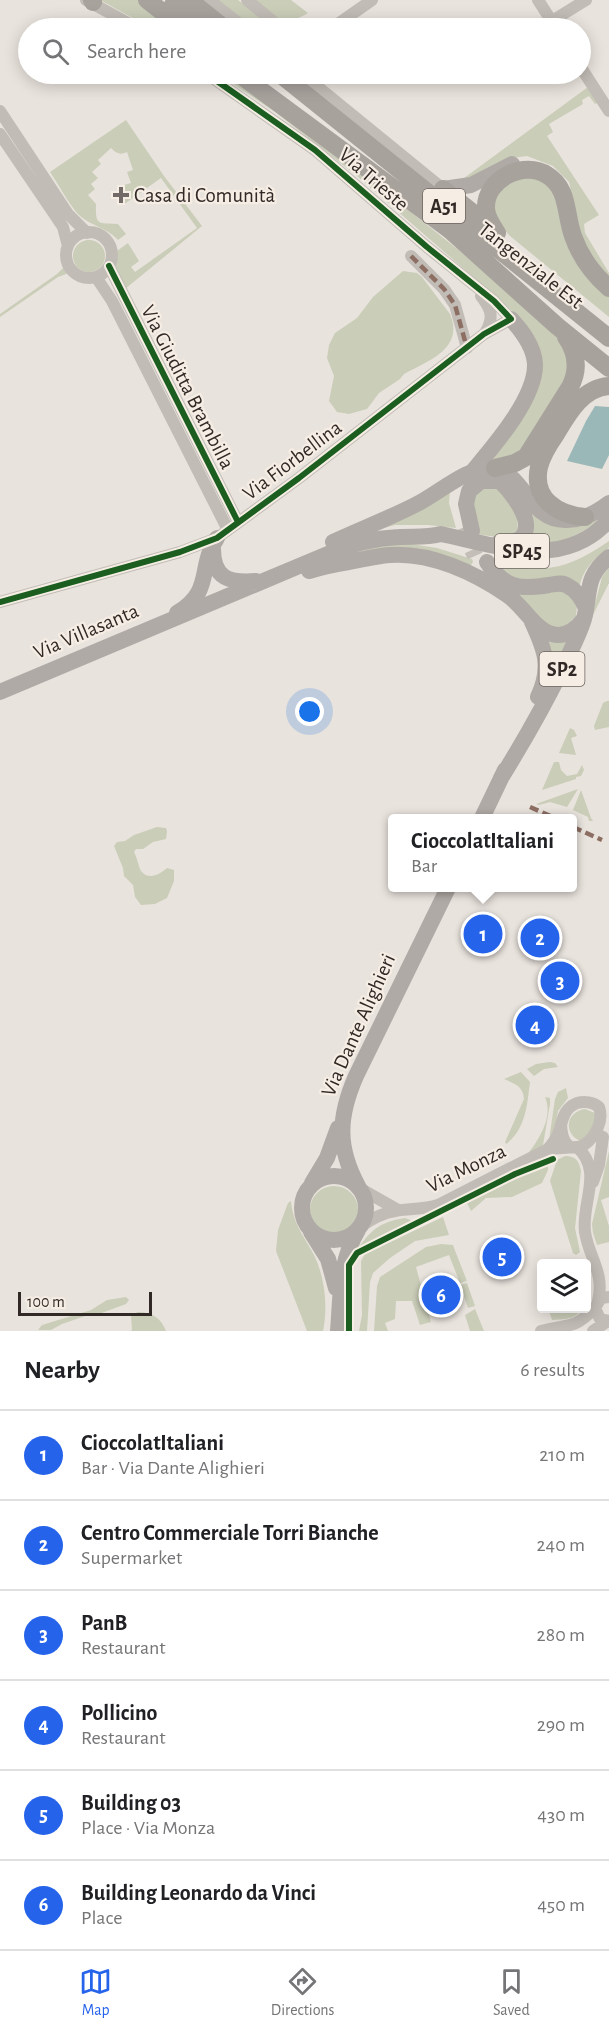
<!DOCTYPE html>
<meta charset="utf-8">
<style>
:root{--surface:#fff;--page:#f2f2f2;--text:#202124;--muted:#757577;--line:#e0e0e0;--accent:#2563eb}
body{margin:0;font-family:"Alegreya Sans",sans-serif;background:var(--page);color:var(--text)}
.controls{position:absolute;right:18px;bottom:18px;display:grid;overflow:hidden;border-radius:6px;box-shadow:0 3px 15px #0003}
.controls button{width:54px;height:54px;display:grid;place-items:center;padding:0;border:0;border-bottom:2px solid var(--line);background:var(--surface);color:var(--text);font:30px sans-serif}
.scale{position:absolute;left:18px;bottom:15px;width:134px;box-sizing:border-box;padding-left:6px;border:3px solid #312926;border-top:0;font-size:16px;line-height:21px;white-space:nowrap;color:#312926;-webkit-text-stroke:4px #f6eee4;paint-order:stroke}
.you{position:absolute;left:310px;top:712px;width:21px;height:21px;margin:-15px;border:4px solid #fff;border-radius:50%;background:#1a73e8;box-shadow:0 0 0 9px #1a73e833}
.badge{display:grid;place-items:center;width:39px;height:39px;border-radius:50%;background:var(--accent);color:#fff;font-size:20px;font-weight:700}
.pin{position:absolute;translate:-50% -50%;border:3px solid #fff;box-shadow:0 2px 6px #0006}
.popup{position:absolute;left:388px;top:814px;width:189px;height:78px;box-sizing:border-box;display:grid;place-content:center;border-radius:6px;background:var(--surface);filter:drop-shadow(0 2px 4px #0005);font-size:20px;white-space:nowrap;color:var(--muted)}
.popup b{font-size:22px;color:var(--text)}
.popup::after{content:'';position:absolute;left:50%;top:100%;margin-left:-12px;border:12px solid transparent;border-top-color:var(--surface)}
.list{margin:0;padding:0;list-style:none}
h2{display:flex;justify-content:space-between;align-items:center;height:78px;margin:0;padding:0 24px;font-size:26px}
h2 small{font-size:20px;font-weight:400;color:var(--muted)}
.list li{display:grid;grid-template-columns:39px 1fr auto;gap:18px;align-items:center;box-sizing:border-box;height:90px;padding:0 24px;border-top:2px solid var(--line)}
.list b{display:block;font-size:22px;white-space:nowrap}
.list p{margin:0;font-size:20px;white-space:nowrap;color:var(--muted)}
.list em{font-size:20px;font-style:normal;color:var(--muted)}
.icon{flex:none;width:33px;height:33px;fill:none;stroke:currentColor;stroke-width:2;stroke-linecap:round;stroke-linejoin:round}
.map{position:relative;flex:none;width:609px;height:1331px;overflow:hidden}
.search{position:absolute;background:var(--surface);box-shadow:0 3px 15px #0003;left:18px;right:18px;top:18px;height:66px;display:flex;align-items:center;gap:15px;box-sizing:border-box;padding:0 21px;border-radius:33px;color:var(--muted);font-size:22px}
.sheet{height:618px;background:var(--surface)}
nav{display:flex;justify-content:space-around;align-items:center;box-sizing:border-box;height:84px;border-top:2px solid var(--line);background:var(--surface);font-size:16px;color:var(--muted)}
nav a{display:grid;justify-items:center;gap:3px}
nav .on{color:var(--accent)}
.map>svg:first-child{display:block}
.green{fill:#cacdb8}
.water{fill:#9bb8b8}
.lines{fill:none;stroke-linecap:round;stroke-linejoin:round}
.major-tunnel{stroke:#c4beb8;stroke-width:16;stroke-dasharray:16 8;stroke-linecap:butt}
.minor{stroke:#c2bcb6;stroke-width:12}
.major{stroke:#b0aaa6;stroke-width:16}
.highway{stroke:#a8a29d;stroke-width:18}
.quiet{stroke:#8d6e63;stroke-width:4.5;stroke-dasharray:9 4.5;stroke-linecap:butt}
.cycleway-casing{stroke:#f6eee4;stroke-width:10}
.cycleway{stroke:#1b5e20;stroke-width:6}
.poi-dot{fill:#716a66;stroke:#f6eee4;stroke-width:2}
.labels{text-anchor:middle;stroke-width:4.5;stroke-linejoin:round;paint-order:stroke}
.shield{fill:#f6eee4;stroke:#6c645f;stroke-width:1.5}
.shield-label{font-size:20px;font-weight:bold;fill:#312926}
.street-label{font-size:21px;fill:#312926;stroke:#f6eee4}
.poi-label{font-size:21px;fill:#312926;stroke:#f6eee4;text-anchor:start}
</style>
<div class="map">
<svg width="609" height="1331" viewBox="0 0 609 1331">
<rect width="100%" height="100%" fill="#e9e3dd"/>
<path class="green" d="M100,0h40l36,28h-25z
M218,0h20l27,21 4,7h-15z
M254,0h37l17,13c-24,15 -35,3 -54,-13z
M218,74h15l131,101 150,119 49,47 8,32 -50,81 -30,8 43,-72 -17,-75 -160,-139 -82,-64z
M588,87l9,16 -2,1 -6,-8 -7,4 1,4 -34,20 4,8 -6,4 52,79 -15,9 1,9 24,40v5l-10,-10 -17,-28 -13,-58 -16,-16 -26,-10 -15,2 -56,26z
M126,120l38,56 38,50 -77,63 -10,-24 2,-14 11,-8 11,18 -8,6 4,5 62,-44 -36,-50 -38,27 -3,-9 6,-2 -2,-9 7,-2 -4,-11 6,-2 -6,-18c-7,3 -10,2 -16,-4l-13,12 3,4 -9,8 6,6 -7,6 4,5 -7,6 8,9c-1,24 4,18 22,20l8,10 -8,6c-13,-14 -29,-14 -41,-27 -10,-12 -18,-28 -27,-41z
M513,175l33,4 63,115v23l-99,-81c-17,-19 -18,-19 -15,-44z
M73 256a16 16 0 1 1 32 0a16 16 0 1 1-32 0Z
M64,267l5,6 -11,4 -58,40v-3l57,-40z
M403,271l14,2 5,4 28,37c15,35 -23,47 -46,60l-4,5 -21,14 -12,16 -18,5 -12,-2 -8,-11 5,-25 -7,-18 2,-13 6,-12 22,-15 16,-21z
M496,486l20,22 2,22c-11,9 -26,7 -40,4l-7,-24 6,-21z
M450,491l-1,12 7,25 -28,-3h-33l-40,11z
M530,510l61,10 9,1c-22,13 -52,33 -77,20z
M609,541v7c-16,11 -28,23 -30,43l-68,-11 -17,-17c50,11 73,7 115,-22z
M411,544l26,4 35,11 1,3 -2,3 -138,-9 47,-11z
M609,567v16l-18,36 11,-42z
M506,587l57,1 14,18 -1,10 -13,12 -14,-1z
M545,639h26l-26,51z
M607,701h2v26l-14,3 -1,-4 9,-23z
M570,728l4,2 3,6 -6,2 5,17 -17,-2z
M554,762h5l2,8 6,6 10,-2 5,-9 2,5 -3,6 -5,1v2l-34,11z
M578,789l-11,18 -17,-5 -11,3 -3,-1z
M581,790l10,28 2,3h-4l-1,-4 -15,-7z
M157,827l9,1 1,3 -1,8 -13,3 -10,7h-7l-2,3c3,5 5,16 7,19 8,10 19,3 26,-3l7,2v11l-7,17 -12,6 -14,1 -6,-8 -2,-12 -9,-9 -1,-8 -9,-22 3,-4 8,-1 9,-6z
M550,1062l5,1 3,4 -14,2 -10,7 -7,-7 9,-5z
M521,1072l9,10c-3,23 -4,47 -24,62l-1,-2 19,-43c-1,-13 -9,-15 -20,-20z
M566,1088l2,10 -10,13 -4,23 -5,6 6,-41 3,-7z
M545,1097l5,1v6l-7,41 -17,11c12,-15 28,-39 19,-59z
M585,1109l10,4 6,9 -19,20c-19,-7 -17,-30 3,-33z
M609,1151v46l-8,3 8,26v16l-12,3 -4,-12 -1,-9z
M565,1156c11,0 14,5 16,15l-6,57 5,24 -4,3 -3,-2 -23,-72 7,-21z
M548,1165v5l-6,13 -30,14 -26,1 -15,13 -5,-10 56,-27z
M310 1210a24 24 0 1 1 48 0a24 24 0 1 1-48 0Z
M291,1201c2,24 14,36 24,56 10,22 13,50 8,74h-16l-31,-80 2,-21 10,-27z
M443,1217l6,18 -34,6 -25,17 -17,15 -3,9 -3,49h-8l3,-16 -1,-54 4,-7z
M405,1218l8,3 -7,2 -47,24c14,-19 22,-25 46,-29z
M441,1244l12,1 1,3 13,33 -7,2 -11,-28 -33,12 15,55 -11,3 -8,-24h-16l-1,18 -10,4 3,8h-14l3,-45 3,-9 46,-30z
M467,1283l8,23 -7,2 -8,-23z
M126,1297l3,3 -3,4 -27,10 -11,1 -26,9 -11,6h-13l4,-5 49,-15 16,-10z
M475,1309l9,22h-14l-5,-16z
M555,1309v-1l27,1c-7,11 -18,10 -30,11l-3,-9z
M138,1312c14,0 23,6 28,19h-36l2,-1 -1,-15z"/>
<path class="water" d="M595,406l14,1v48l-7,14 -35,-8 19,-40z"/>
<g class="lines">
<path class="major-tunnel" d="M462,528l13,28"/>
<path class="minor" d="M86,0l51,28
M209,0l36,28
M247,0l34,28
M538,0l18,28
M552,21l34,-21
M335,26l37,-26
M580,66l29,45
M302,74l141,115
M0,111l68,103 19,19
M0,134l63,93 5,19
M66 255a23 23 0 1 1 46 0a23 23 0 1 1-46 0Z
M411,256l33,33 11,16 12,43
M109,266l129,256
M96,277l16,24 115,227
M481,296c11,14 13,22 4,37
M0,602l180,-50 37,-14 82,-60 185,-144 27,-15 -17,-18 -67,-54 -112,-97 -108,-76
M577,1147c27,24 4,56 8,85 4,26 20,41 13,69
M548,1149c4,-5 8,-9 10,-15 5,-12 4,-25 19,-31 7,-2 16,-1 22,4 10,28 -36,66 -38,17
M593,1182l6,-17 4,-28
M361,1189l37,21
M360,1227c11,-8 22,-14 35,-16 15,-3 28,-1 43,-6l110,-56 29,-2
M609,1297l-8,1 -6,10 5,11 9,2
M541,1331c28,-8 31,0 54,-23
M593,1331l15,-10"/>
<path class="major" d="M443,189l28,-4 41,-21
M472,472c21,-25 64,-74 63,-108 -1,-18 -13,-33 -24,-45
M472,531l-6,-27 3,-13 12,-10h18c7,5 11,11 16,18 16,23 18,45 -17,44
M333,542c28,-13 57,-24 84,-38 20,-10 52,-38 74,-36 34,3 37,54 76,52 16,0 29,-7 42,-17
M213,549c0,30 17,34 43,32
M487,562c17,26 33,28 62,23 7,-1 13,-3 19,1 8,4 14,13 18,22
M309,571c13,-4 27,-7 40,-9 14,-3 28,-6 41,-7 41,-3 85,18 117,40 16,10 27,34 45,39 13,4 23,-4 31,-14
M177,613c37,-22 20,-45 40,-75
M532,622c13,28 20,45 6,75
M0,692l330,-139c22,-9 45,-15 69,-16 14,-1 27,1 42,-3 57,12 122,37 168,-14
M501,778c23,-37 44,-74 63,-113 7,-15 15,-30 20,-46 7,-26 0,-42 25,-62
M482,818l23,-48
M302 1208a32 32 0 1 1 64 0a32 32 0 1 1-64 0Z
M312,1183l15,-25 11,-30
M358,1186c-21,-39 -20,-69 -2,-110l92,-188
M311,1232l17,27 8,29
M338,1331c3,-36 1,-69 20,-101"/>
<path class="highway" d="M92,0l1,2
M147,0l36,28
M189,0l35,28
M173,5l29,23
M239,74l211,156 107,96 52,42
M280,74l329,264
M443,189l50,40
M497,233c-5,-8 -11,-16 -11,-25 -1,-29 38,-48 61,-33 22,13 18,39 26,61 7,20 20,38 36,52
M495,468l20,-5 11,-6 44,-70c9,-17 7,-34 -4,-50
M585,517c-27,-2 -53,-18 -46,-50 3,-12 10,-23 17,-33 12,-20 26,-46 53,-48"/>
<path class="quiet" d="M411,256l33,33 11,16 12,43
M530,807l25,11
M573,827l29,13"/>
<defs>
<path id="cycleway" d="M109,266l129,256
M0,602l180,-50 37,-14 82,-60 185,-144 27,-15 -17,-18 -67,-54 -112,-97 -108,-76
M349,1331v-66l8,-12 158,-79 38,-15"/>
</defs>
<use href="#cycleway" class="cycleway-casing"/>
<use href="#cycleway" class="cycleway"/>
</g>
<path class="poi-dot" d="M118 186h6v6h6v6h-6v6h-6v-6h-6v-6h6z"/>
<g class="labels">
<g class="shield">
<rect x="423" y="189" width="42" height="34" rx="4.5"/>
<rect x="495" y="534" width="54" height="34" rx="4.5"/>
<rect x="539.5" y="652" width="45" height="34" rx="4.5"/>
</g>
<g class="shield-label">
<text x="444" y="213">A51</text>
<text x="522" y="558">SP45</text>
<text x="562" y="676">SP2</text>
</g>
<g class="street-label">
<text transform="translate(374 179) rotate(41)" y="7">Via Trieste</text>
<text transform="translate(531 265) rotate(38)" y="7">Tangenziale Est</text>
<text transform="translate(188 387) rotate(63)" y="7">Via Giuditta Brambilla</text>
<text transform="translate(292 460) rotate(-37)" y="7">Via Fiorbellina</text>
<text transform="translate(86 631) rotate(-23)" y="7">Via Villasanta</text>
<text transform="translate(358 1025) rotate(-66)" y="7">Via Dante Alighieri</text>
<text transform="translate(466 1168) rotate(-26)" y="7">Via Monza</text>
</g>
<g class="poi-label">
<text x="134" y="202">Casa di Comunità</text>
</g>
</g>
</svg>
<div class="controls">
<button><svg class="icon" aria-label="layers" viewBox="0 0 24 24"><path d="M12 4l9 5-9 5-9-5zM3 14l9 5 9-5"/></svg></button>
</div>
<div class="scale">100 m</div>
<div class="you"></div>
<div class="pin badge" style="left:483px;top:934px">1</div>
<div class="popup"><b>CioccolatItaliani</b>Bar</div>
<div class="pin badge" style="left:540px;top:938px">2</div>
<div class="pin badge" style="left:560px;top:981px">3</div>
<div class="pin badge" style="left:535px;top:1025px">4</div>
<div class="pin badge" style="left:502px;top:1257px">5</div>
<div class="pin badge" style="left:441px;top:1295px">6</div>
<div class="search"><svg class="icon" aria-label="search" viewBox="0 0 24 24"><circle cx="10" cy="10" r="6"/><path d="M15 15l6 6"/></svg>Search here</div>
</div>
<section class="sheet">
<h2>Nearby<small>6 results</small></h2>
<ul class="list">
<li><span class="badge">1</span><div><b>CioccolatItaliani</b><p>Bar · Via Dante Alighieri</p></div><em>210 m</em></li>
<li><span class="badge">2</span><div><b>Centro Commerciale Torri Bianche</b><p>Supermarket</p></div><em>240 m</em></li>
<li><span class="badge">3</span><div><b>PanB</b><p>Restaurant</p></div><em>280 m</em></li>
<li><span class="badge">4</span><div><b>Pollicino</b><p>Restaurant</p></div><em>290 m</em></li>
<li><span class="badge">5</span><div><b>Building 03</b><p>Place · Via Monza</p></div><em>430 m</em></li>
<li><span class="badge">6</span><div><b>Building Leonardo da Vinci</b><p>Place</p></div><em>450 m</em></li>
</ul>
</section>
<nav>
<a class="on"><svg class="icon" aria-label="map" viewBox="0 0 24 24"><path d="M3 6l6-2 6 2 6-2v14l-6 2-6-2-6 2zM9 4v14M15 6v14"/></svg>Map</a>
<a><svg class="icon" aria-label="directions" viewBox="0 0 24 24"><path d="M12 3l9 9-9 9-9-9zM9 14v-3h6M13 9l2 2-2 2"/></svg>Directions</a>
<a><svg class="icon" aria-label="saved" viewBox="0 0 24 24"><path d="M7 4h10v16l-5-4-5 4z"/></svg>Saved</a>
</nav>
